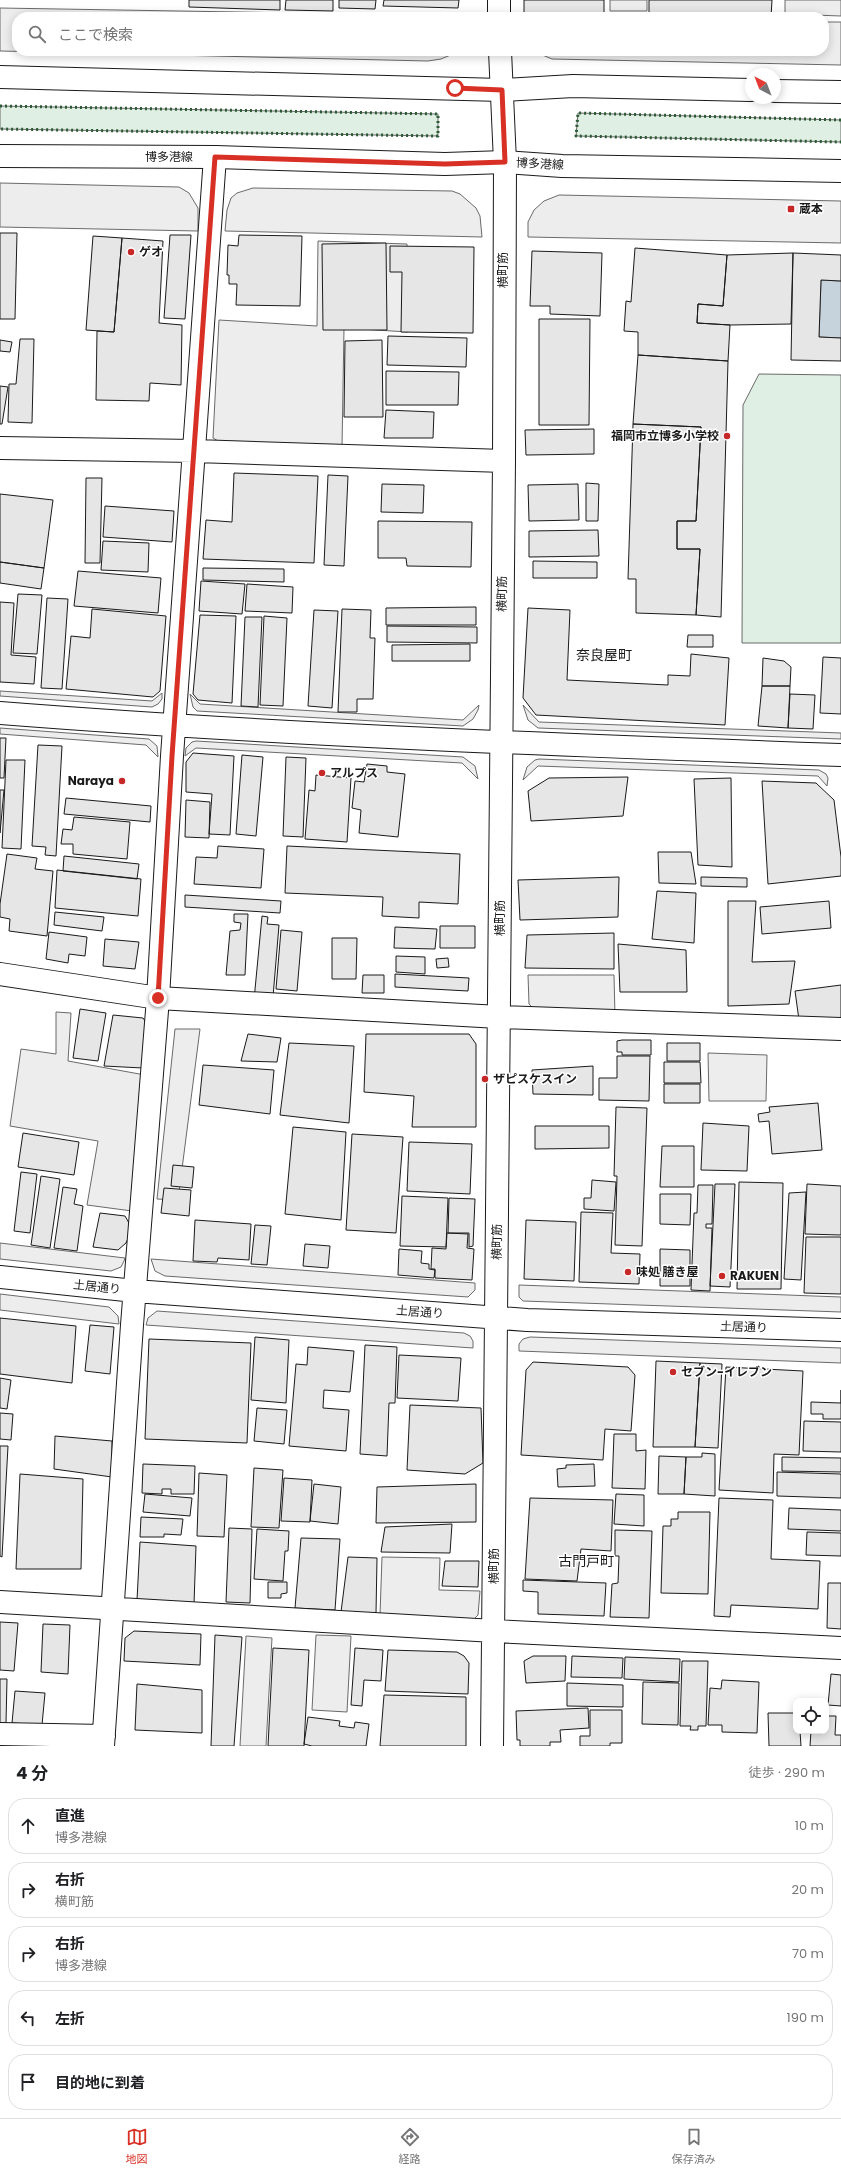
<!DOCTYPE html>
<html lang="ja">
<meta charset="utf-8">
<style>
:root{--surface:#fff;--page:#f6f6f6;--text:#202124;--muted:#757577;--line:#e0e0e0;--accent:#d93025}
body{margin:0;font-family:Poppins,"Noto Sans JP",sans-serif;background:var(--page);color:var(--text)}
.controls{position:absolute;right:12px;bottom:12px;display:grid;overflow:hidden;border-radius:8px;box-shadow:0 2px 10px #0003}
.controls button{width:36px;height:36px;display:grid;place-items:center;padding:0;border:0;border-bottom:1px solid var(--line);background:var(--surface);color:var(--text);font:20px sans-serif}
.compass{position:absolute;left:745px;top:68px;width:36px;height:36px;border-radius:50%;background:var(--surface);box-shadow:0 2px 10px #0003;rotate:318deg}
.stop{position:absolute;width:12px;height:12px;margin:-9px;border:3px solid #d93025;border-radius:50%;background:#fff}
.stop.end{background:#d93025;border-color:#fff;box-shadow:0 1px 4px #0008}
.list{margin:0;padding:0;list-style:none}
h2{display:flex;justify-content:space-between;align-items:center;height:52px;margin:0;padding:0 16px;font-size:17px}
h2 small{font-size:13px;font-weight:400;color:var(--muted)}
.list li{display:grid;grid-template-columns:26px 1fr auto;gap:12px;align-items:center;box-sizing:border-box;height:56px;margin:0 8px 8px;padding:0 8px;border:1px solid var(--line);border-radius:16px}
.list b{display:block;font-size:15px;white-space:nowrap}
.list p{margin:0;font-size:13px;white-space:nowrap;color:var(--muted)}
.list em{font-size:13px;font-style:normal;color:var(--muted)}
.icon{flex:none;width:22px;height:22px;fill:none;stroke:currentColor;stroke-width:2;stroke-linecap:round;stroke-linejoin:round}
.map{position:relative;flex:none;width:841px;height:1746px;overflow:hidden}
.search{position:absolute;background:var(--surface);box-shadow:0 2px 10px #0003;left:12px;right:12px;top:12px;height:44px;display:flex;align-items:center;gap:10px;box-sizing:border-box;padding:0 14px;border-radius:16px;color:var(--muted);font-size:15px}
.sheet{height:372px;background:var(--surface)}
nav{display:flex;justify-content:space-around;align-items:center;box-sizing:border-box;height:56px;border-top:1px solid var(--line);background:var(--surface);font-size:11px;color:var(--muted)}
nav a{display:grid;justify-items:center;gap:2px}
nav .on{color:var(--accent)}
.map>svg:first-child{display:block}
.green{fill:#e0efe3;stroke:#6a6a6a}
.parking{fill:#ededed;stroke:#6a6a6a}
.water{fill:#c6d2dc;stroke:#6a6a6a}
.building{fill:#e6e6e6;stroke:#1a1a1a}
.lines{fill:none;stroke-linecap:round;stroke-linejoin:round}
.minor-casing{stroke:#1a1a1a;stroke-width:24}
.major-casing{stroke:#1a1a1a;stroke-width:24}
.minor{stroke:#fff;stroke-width:22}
.major{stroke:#fff;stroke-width:22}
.hedge{stroke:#2b5a34;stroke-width:3;stroke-dasharray:2 3;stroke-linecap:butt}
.route{stroke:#d93025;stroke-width:5}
.poi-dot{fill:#c62828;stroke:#fff;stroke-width:1.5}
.labels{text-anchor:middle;stroke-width:3;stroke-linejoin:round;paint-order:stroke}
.street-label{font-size:12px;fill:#1a1a1a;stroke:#fff}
.poi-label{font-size:12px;font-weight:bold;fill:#1a1a1a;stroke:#fff;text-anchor:start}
.quarter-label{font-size:14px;fill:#1a1a1a;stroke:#fff}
</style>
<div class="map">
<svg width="841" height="1746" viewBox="0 0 841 1746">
<rect width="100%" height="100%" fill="#fff"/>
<path class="green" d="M0,106l438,8v22l-438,-7z
M578,113l263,7v22l-265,-6z
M759,374l82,1v268h-99l1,-238z"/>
<path class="parking" d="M610,0h37v11h-37z
M785,0h56v16l-56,-2z
M0,8l476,8 -459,1v34h443l-19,8 -13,2 -428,-10z
M824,22h17v43l-289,-6 -19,-8h291z
M0,183l179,4 10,6 9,15v23l-198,-4z
M253,188l199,3 8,3 16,14 4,8 2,21 -257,-6 2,-21 4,-12 6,-5z
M559,195l282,6v42l-313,-6v-15l6,-12 10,-9z
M318,241l89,3 1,88 -64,-4 -2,119 -119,-3 -10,-6 6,-118 98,6z
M0,691l152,10 10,-8v6l-4,5 -6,3 -152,-11z
M190,694l10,10 263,16 16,-15 -1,5 -5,9 -10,7 -266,-15 -4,-4z
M523,705l16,17 302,11v6l-303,-11 -10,-8z
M0,728l149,11 8,7 1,11 -12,-12 -146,-11z
M196,741l267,16 12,9 3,13 -16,-16 -266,-15 -11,8 1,-8 6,-6z
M539,759l280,11 7,4 2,4 -1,8 -9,-10 -280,-10 -15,14 4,-13 8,-7z
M528,975h86l1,41 -79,-5 -7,-7z
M56,1012l15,1 -3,48 77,14 -13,136 -45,-6 11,-64 -88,-15 11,-77 35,5z
M175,1029h25l-22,171 -21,-1z
M708,1053l59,2 -1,46h-57z
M0,1243l125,15 -1,3 -3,6 -10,4 -111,-12z
M151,1259l324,24v7l-7,7 -303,-21 -10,-5z
M519,1285l322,12v15l-318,-11 -4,-4z
M0,1294l109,13 9,9 1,8 -119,-14z
M157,1311l307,22 6,3 3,5v7l-327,-23 2,-7z
M530,1337l311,11v15l-322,-12v-7l4,-5z
M382,1557l58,1 -1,32 41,1 -2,24 -6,6 -92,-6z
M316,1635l35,1 -4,76 -35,-2z
M246,1636l26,2 -6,108h-26z"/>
<path class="water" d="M821,280l20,1v57l-22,-1z"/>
<path class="building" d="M189,0h91v10l-91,-3z
M286,0h47v11l-48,-1z
M339,0h37l-1,9 -36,-1z
M384,0h75l-1,8 -75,-2z
M524,0h80v14h-80z
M649,0h123l-1,17 -122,-2z
M0,233h17l-2,86h-15z
M170,235h21l-6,84 -21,-1z
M239,235l63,1 -2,70 -64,-1 1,-21h-8v-9h-2l1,-30 10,1z
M93,236l29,2 -8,94 -28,-2z
M122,238l41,3 -4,82 23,2 -1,60 -31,-2 -1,18 -53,-1 1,-69 17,1z
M386,243l1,87h-64l-1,-86z
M390,246l84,1 -1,86 -72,-1 1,-60h-12z
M635,248l92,7 -4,51 -25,-2 -1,19 33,2 -2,36 -90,-6v-23l-14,-1 2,-30 5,1z
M532,251l70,2 -2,63 -50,-2v-8h-20z
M793,253l48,2v26l-20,-1 -2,57 22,1v23l-50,-1z
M793,253l-2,71 -61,1 -33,-2 1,-19 25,2 4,-51z
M539,319h51l-1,106h-50z
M388,336l79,2 -1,29 -79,-2z
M20,339h14l-2,84 -24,-1 1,-38h7z
M0,340l12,2 -2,10 -10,-1z
M382,340l1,77h-39l1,-76z
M638,355l90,6 -7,256 -25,-2 4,-66h-23v-28h19l5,-94 -68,-3z
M386,371l73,1 -1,33h-72z
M0,386l8,1 -6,37h-2z
M386,410l48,2 -1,26h-49z
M633,424l68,3 -5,94h-19v28h23l-4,66 -60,-2v-34h-8z
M594,429v25l-68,1 -1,-25z
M234,473l84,3 -4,87 -111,-4 3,-39 26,2z
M328,475l20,1 -4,90 -20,-1z
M86,478h16l-2,85h-15z
M586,483l13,1 -1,37h-12z
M382,484l42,1 -1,28 -42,-1z
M578,484l1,36 -50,1 -1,-36z
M0,494l53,6 -9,68 -44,-6z
M105,506l69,5 -2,31 -69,-5z
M378,521l94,1 -1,45 -64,-1 -1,-8h-28z
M598,530l1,26 -70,1v-26z
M103,541l46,2 -1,29 -47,-2z
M533,561l64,1v16h-64z
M0,562l44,6 -3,21 -41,-6z
M203,568l81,1v13l-81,-2z
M78,571l83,7 -3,35 -84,-7z
M201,581l44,3 -3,30 -43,-3z
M247,584l46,3 -1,26 -47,-2z
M18,594l24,1 -5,59 -24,-1z
M47,598l21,1 -6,90 -21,-1z
M0,602l14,1 -3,52 25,2 -2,27 -34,-2z
M476,607v18h-90v-17z
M528,608l42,2 -3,70 101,5v-10l22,1 1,-22 38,4 -4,67 -189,-10 -13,-17z
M92,609l74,7 -6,75 -7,6 -87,-8 5,-53 19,2z
M342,609l29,1 -1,28h5l-2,61h-16v13h-19z
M314,610l24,1 -6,97 -24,-2z
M200,615l36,1 -4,87 -34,-3 -5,-6z
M264,616l23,2 -4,88 -23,-1z
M245,617h17l-4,90 -17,-1z
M387,626l90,1v16l-90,-1z
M688,635h25v12h-26z
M470,644v17h-78v-16z
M823,657l18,1v56l-21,-1z
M763,658l21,3 7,6 -1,19h-28z
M762,686h28l-2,42 -30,-2z
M790,694l25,1 -2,34 -25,-1z
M0,738h6l-2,40h-4z
M38,745l24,1 -6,110 -11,-1 1,-8 -14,-1z
M193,753l41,3 -4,79 -21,-1 3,-40 -26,-2v-30z
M242,755l21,2 -7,79 -20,-2z
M286,757l20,1 -3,79 -20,-1z
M6,760h19l-4,89 -19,-1z
M367,764l20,2v6l18,2 -7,63 -39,-4 2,-23 -9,-2 3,-27 9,1z
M316,775l35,3 -4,64 -42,-3 4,-49 6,1z
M628,777l-5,39 -92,5 -3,-30 21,-13z
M731,778l1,89 -34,-2 -4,-86z
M762,781l54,2 18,17 7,57v19l-73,8z
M0,790h4l-4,43z
M66,798l85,8 -1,16 -86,-8z
M186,800l24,2 -1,36 -24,-1z
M74,817l56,5 -3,37 -54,-5v-10h-12l2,-15 9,1z
M218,846l46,3 -3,39 -67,-4 2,-27 21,1z
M287,846l173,8 -2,50 -39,-2v16l-37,-2 1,-19 -98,-4z
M658,852h33l5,32 -37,-1z
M7,854l30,4 -2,11 18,2 -6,65 -38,-5 1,-12 -10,-2v-13z
M64,856l75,8 -2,15 -74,-8z
M57,870l84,9 -3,37 -83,-8z
M619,877l-1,40 -98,3 -2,-40z
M701,877l46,1v9l-46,-1z
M657,891l39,2 -2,50 -42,-4z
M185,895l96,6 -1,12 -95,-6z
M728,901h28l-4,61 43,-1 -6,43 -61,2z
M829,901l2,27 -69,6 -2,-27z
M55,912l49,5 -2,14 -48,-6z
M234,914h14l-3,61h-19l4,-44 10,-1 1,-7 -7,-1z
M262,916l6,1 -1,7 12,1 -6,72 -19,3z
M440,926h35v22h-35z
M395,927l42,2 -2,20 -41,-1z
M281,930l21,2 -5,59 -21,-2z
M49,932l38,5 -2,19 -16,-2 -1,9 -22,-4z
M614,933v36l-89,-1 2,-33z
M332,938h25l-1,41h-24z
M105,939l34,3 -4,27 -32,-3z
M618,944l68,6 1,42h-67z
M396,956l29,1v17l-29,-2z
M448,958l1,9 -12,1 -1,-9z
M395,974l74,4 -1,13 -73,-4z
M363,975h21v18h-22z
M841,985v36l-42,-1 -4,-29z
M80,1009l26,4 -8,48 -25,-3z
M113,1015l30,3 7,10 -7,40 -39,-2z
M248,1034l33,4 -4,24 -36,-1z
M366,1034h103l7,10v83h-64l2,-31 -50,-4z
M622,1040h29v15h-29v-3h-5v-11z
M289,1043l65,3 -5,77 -69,-8z
M667,1043h33v18h-33z
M617,1056h33l-1,45 -50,-1v-22h18z
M664,1062h36l1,21h-37z
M203,1065l71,5 -4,44 -71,-9z
M593,1066v29l-60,-1 -1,-24z
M664,1084h36v19h-36z
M818,1103l4,47 -50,4 -3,-33 -10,1 -1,-8 12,-2 -1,-5z
M616,1107l31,1 -5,138 -27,-1 2,-69h-3z
M703,1123l46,3 -2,45 -46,-1z
M535,1126h74v22l-74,1z
M293,1127l53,5 -5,88 -56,-6z
M23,1133l56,9 -5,33 -56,-8z
M352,1134l51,3 -7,96 -50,-3z
M409,1142l63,2 -2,50 -63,-3z
M662,1146h32v41h-34z
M173,1165l21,2 -2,21 -21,-2z
M21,1172l16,2 -7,59 -16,-2z
M41,1176l19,3 -10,69 -19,-3z
M592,1180l24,2 -2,29 -30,-2v-11h7z
M739,1182l44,1 -2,106h-44z
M715,1184h20l-5,103 -20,-1z
M807,1184l34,2v49l-36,-1z
M698,1185h15l-1,39h-6v4h6l-2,63 -19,-1 3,-77h3z
M63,1187l14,2 -3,15 9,2 -6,45 -23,-3z
M164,1188l27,2 -2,26 -28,-3z
M806,1192l-5,88 -17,-1 5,-86z
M660,1194h31l-1,31 -30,-1z
M402,1196l46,2 -2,49 -46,-1z
M449,1198l26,1 -2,47 -4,1v-14h-21z
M581,1212l32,1 -2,40 29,1 -1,30 -60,-2z
M100,1213l25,3 4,7 1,11 -4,9 -8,7 -25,-3z
M195,1220l56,4 -2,36 -31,-2 -1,4 -24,-1z
M526,1220l50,2 -2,59 -50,-2z
M255,1225l16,1 -4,39 -16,-1z
M447,1233l21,1 -1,14 7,1 -2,31 -37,-2v-9h-4l1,-21 14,1z
M806,1237h35v57l-37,-1z
M305,1244l25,2 -2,22 -25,-2z
M399,1249l23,2 -1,12 8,1v5l6,1 -1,8 -36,-3z
M660,1249l30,1v36h-30z
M0,1318l76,8 -4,57 -72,-9z
M90,1325l24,2 -4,47 -25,-3z
M255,1337l34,3 -3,63 -35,-3z
M149,1339l102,4 -4,100 -102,-4z
M365,1345l32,2 -2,56h-6l-2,53 -27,-2z
M308,1347l46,4 -4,41 -26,-2 -1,18 26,2 -3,41 -57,-5 7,-82 11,1z
M399,1355l62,3 -3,43 -61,-3z
M656,1361l44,2 -5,84h-42z
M533,1362l95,5 7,8 -4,56 -26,-2 -2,31 -82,-5 5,-85z
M700,1363l22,1 -4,84 -23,-1z
M726,1367l77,4 -4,84 -25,-1 -1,39 -54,-3z
M0,1378l11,2 -4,29 -7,-1z
M841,1390v29h-18v-5h-12v-12l30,1z
M410,1405l71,3 2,55 -18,11 -58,-4z
M257,1408l30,2 -3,34 -30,-3z
M0,1413l13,1 -2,26 -11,-1z
M804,1421l37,1v30l-38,-1z
M614,1434h22v17l10,-1 -1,39 -33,-1z
M55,1436l57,5v36l-58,-8z
M0,1446h8l-6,111 -2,-1z
M702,1453l13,1v42l-31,-2 2,-37h16z
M659,1456l27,1 -2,37h-26z
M782,1457l59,1v14l-59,-1z
M143,1464l52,2 -1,28h-23v-5h-9v5l-20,-1z
M594,1464l1,22 -37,1 -1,-18 9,-1v-3z
M254,1468l29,2 -4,58 -28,-1z
M777,1472l64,2v24l-64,-2z
M199,1473l28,2 -3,62 -27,-1z
M20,1474l63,5 -2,90h-65z
M284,1478l28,2 -2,42 -29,-1z
M314,1484l27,3 -3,37 -28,-3z
M476,1484v38l-100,1 1,-36z
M145,1494l47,4 -2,18 -47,-4z
M616,1494l28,1v31l-30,-2z
M530,1498l83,2 -2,51 -30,-2 -4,32 -52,-2z
M719,1498l54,2 -2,59 49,2 -2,48 -87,-4 -1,12 -16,-1z
M789,1508l52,2v21l-53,-2z
M678,1512h32l-2,82 -47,-1 2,-67h8v-7h7z
M141,1517l42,2 -2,16 -17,-1v3h-24z
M452,1524l-2,29 -69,-1 4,-25z
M229,1528l23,1 -2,74 -24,-1z
M257,1529l32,2 -1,20h-3l-2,30 -29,-2z
M615,1530l37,1 -3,87 -39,-1 2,-33 6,-1 1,-27h-4z
M807,1532l34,1v23l-35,-1z
M301,1538l39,1 -5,71 -40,-2z
M140,1542l56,4 -2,58 -57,-4z
M348,1557l29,1 -1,55 -35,-1z
M445,1561h34l-1,26 -36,-1z
M523,1580l83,3 -2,33 -66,-2v-22l-15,-1z
M268,1582h19v11l-6,1v4h-13z
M828,1583h13v46l-14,-1z
M0,1622l18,1 -4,48 -14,-1z
M43,1624l27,1 -2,49 -27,-2z
M134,1631l67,3 -1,31 -76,-4 1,-23z
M215,1635l27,2 -8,109h-23z
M273,1648l36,2 -5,96h-36z
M355,1648l28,2 -2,31 -17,-1 -2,26 -11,-1z
M388,1650l69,2 7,4 5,7 -1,31 -83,-3z
M533,1656h33l-1,25 -39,2 -2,-22z
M572,1656l51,2 -1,20 -51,-1z
M625,1657l55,2 -1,23 -55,-3z
M682,1661h26l-2,65h-8v4h-8l1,-4h-11z
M831,1674l10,1v31l-13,-1z
M0,1679h7l-1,44h-6z
M722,1680l37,2 -2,51 -35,-1v-7h-14l2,-37 11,1z
M643,1682l36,1 -1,42 -36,-1z
M567,1683l56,2v22l-56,-1z
M137,1684l65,6v43l-67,-3z
M15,1691l30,2 -3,32 -30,-2z
M384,1695l82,2v49h-86z
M588,1708l1,20 -29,2 1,12h-11v4h-30v-6h-3l-1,-29z
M590,1710h32v33h-12v3h-30v-10h10z
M768,1713h28v18h4l1,15h-32z
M826,1716h10l-1,19h6v11h-31l1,-15h15z
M308,1717l32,4 -1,5 15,2 1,-6 14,2 -3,22h-54l-8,-2z"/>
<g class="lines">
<defs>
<path id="minor" d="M499,0v17
M0,448l195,3 309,10
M0,713c280,22 560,32 841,42
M0,974l158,24 341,19 342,12
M0,1277l135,14 392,29 314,10
M0,1602l494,29 347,17
M0,1734l104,2
M103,1746l29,-421 26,-327 14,-242 43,-599
M492,1746l12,-1285 1,-299 -5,-111"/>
<path id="major" d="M0,77l502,13 71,-4 178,4
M775,91l66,1
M0,156l215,1 230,7 60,-2 57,4 279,5"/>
</defs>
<use href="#minor" class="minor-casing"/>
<use href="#major" class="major-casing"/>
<use href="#minor" class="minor"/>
<use href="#major" class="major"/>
<path class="hedge" d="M0,106l438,8v22l-438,-7
M841,120l-263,-7 -2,23 265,6"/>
</g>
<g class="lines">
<path class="route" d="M158,998l14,-242 43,-599 230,7 60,-2 -3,-72 -47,-2"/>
</g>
<g class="poi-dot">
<rect x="787" y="205" width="8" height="8" rx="2"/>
<circle cx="131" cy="252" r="4"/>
<circle cx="727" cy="436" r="4"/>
<circle cx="322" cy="773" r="4"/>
<circle cx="122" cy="781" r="4"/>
<circle cx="485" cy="1079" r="4"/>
<circle cx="628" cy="1272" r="4"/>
<circle cx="722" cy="1276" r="4"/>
<circle cx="673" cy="1372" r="4"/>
</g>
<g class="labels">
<g class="street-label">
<text x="169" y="161">博多港線</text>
<text transform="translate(540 164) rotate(3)" y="4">博多港線</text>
<text transform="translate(503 270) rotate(-90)" y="4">横町筋</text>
<text transform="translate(502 594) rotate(-89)" y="4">横町筋</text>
<text transform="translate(500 918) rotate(-90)" y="4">横町筋</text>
<text transform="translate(497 1242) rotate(-89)" y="4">横町筋</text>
<text transform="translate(97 1287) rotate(6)" y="4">土居通り</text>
<text transform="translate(420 1312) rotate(4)" y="4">土居通り</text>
<text transform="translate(744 1327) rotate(2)" y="4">土居通り</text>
<text transform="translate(494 1566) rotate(-90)" y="4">横町筋</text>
</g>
<g class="poi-label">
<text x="799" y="213">蔵本</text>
<text x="139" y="256">ゲオ</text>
<text x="719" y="440" text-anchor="end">福岡市立博多小学校</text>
<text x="330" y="777">アルプス</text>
<text x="114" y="785" text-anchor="end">Naraya</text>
<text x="493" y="1083">ザピスケスイン</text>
<text x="636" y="1276">味処 膳き屋</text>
<text x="730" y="1280">RAKUEN</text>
<text x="681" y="1376">セブン-イレブン</text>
</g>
<g class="quarter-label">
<text x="604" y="660">奈良屋町</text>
<text x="586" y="1566">古門戸町</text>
</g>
</g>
</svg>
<div class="controls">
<button><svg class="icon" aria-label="locate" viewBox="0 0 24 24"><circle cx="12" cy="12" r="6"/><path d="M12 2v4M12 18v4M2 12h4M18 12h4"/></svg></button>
</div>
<svg class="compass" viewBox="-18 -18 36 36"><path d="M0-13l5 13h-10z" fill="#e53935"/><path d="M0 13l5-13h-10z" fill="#757577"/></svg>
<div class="stop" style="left:455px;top:88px"></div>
<div class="stop end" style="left:158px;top:998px"></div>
<div class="search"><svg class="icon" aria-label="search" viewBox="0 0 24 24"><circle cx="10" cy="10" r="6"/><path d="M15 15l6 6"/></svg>ここで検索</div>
</div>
<section class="sheet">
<h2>4 分<small>徒歩 · 290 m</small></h2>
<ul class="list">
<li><svg class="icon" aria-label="ahead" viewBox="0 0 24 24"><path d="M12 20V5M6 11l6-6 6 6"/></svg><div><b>直進</b><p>博多港線</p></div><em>10 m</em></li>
<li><svg class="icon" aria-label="right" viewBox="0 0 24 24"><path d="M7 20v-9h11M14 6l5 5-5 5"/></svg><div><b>右折</b><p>横町筋</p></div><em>20 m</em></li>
<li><svg class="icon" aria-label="right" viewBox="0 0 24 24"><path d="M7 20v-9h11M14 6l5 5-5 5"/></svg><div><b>右折</b><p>博多港線</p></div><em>70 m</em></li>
<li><svg class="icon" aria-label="left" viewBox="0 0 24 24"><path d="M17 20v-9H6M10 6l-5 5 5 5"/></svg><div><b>左折</b></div><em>190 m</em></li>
<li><svg class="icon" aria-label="arrive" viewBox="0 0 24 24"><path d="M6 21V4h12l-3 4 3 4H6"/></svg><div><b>目的地に到着</b></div></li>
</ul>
</section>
<nav>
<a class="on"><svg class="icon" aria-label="map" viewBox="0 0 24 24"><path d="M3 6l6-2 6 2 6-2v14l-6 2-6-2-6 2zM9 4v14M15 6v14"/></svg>地図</a>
<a><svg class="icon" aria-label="directions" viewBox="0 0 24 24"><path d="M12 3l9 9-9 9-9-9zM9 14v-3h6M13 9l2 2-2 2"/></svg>経路</a>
<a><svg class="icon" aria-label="saved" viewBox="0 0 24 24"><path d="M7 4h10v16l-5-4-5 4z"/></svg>保存済み</a>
</nav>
